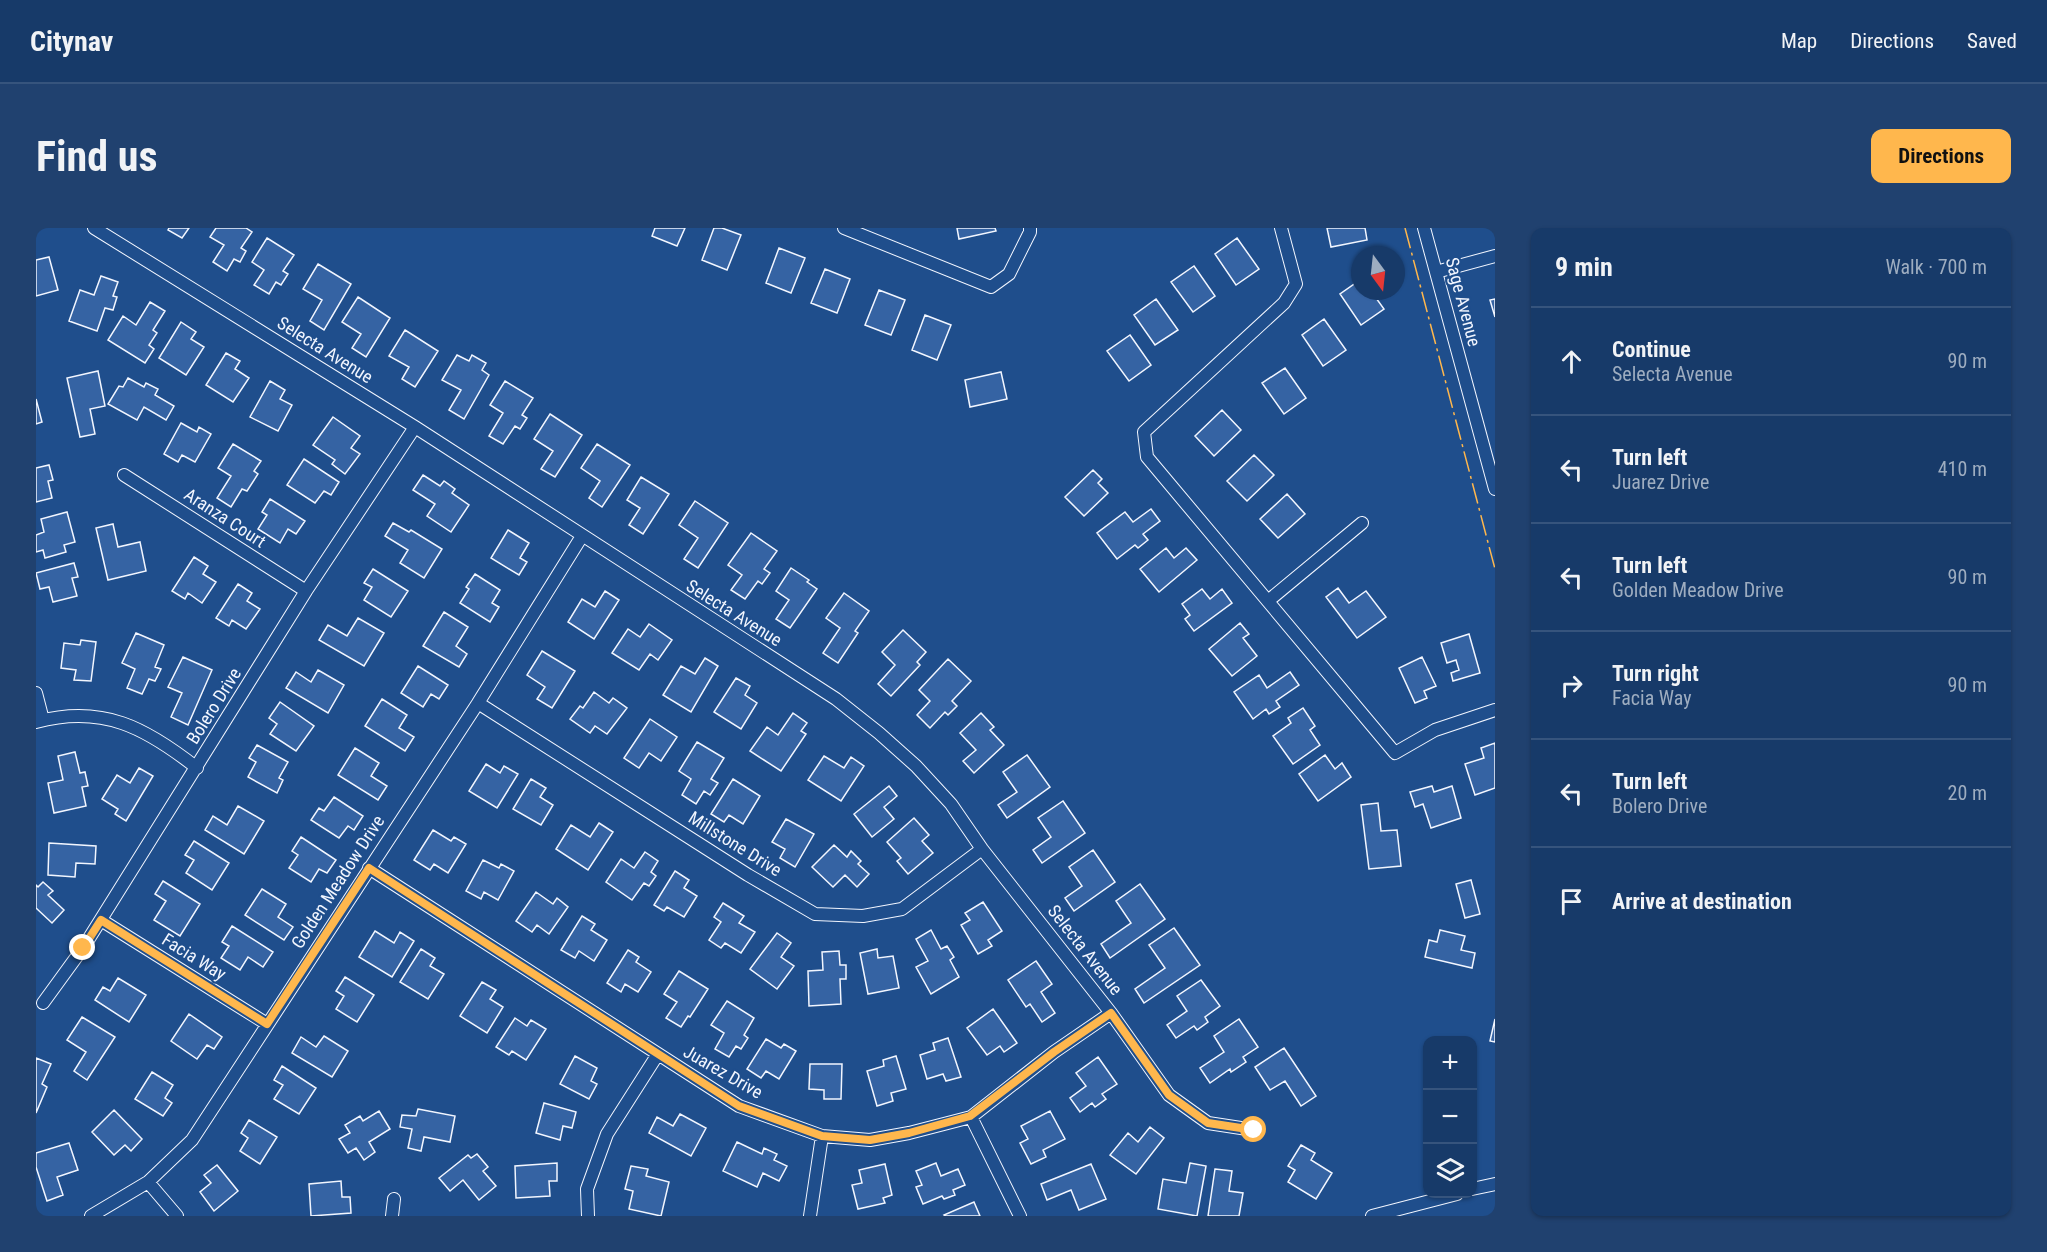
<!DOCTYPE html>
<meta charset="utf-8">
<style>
:root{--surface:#173a69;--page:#20416f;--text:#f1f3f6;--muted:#9eadc0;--line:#36547d;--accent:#ffb74d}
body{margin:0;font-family:"Roboto Condensed",sans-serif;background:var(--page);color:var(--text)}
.controls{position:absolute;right:18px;bottom:18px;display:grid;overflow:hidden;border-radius:12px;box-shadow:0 2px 4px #0004}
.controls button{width:54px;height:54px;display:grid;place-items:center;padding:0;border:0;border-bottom:2px solid var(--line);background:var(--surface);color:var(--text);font:30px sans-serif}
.compass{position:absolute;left:1315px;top:18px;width:54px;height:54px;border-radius:50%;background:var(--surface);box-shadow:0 2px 4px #0004;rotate:165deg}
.stop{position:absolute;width:18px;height:18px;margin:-14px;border:4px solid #ffb74d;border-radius:50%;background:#fff}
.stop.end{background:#ffb74d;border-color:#fff;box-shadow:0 2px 6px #0008}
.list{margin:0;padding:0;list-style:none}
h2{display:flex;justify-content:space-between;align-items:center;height:78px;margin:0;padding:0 24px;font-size:26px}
h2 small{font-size:20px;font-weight:400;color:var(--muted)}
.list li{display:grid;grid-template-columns:39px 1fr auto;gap:18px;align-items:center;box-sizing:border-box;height:108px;padding:0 24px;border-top:2px solid var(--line)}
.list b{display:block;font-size:22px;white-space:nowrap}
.list p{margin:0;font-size:20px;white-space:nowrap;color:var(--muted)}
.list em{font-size:20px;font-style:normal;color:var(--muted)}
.icon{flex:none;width:33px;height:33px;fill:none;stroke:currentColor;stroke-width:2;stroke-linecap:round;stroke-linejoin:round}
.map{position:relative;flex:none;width:1459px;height:988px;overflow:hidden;border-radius:12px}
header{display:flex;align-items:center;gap:36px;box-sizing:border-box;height:84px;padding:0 30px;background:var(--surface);border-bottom:2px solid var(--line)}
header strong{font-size:28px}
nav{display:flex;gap:33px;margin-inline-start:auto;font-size:21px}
.intro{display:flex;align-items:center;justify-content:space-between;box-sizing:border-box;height:144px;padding:0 36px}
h1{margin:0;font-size:42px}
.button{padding:15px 27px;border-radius:12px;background:var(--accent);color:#111;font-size:21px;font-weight:700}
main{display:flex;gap:36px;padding:0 36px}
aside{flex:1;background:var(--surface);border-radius:12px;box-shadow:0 2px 4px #0004}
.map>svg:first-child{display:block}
.building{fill:#3563a3;stroke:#f2f6ff;stroke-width:1.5}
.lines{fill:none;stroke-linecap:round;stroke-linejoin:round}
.street-casing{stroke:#f2f6ff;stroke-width:14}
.street{stroke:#1f4e8c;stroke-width:12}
.power{stroke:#ffb74d;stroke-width:1.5;stroke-dasharray:21 4.5 3 4.5;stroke-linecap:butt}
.route{stroke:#ffb74d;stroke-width:8}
.labels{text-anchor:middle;stroke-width:4.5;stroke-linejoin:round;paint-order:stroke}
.street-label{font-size:18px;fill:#f2f6ff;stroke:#1f4e8c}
</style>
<header>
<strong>Citynav</strong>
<nav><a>Map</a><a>Directions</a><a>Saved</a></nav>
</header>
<div class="intro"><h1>Find us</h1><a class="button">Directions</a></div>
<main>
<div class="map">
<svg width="1459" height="988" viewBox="0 0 1459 988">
<rect width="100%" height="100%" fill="#1f4e8c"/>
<path class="building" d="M133,0h20l-7,10 -14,-8z
M180,0h30l6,4 -11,16 5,3 -6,11 -6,-3 -7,12 -14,-9 11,-17 -14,-8z
M619,0h30l-8,18 -25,-10z
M678,0h8l19,7 -14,35 -25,-10z
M921,0h38l1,3 -37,8z
M1291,0h38l2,12 -36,7z
M231,10l27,17 -11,16 5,3 -7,11 -5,-3 -7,12 -15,-9 10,-15 -12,-8z
M1201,10l22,31 -23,16 -21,-31z
M743,20l26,10 -14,35 -25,-10z
M13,29l9,33 -22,6v-36z
M282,36l33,20 -27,46 -14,-9 12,-21 -19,-11z
M1158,38l21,30 -22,16 -22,-30z
M789,41l25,10 -13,34 -26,-10z
M65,48l17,6 -5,14 4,1 -4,13 -8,-2 -8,23 -28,-10 11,-31 14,5z
M1324,52v11h11l13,18 -23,16 -21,-31z
M843,62l26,10 -14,35 -26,-10z
M322,69l32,21 -24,39 -14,-9 9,-14 -19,-12z
M1120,71l22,31 -23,15 -21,-30z
M1459,71v18l-5,-17z
M114,74l15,9 -12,19 4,3 -8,12 5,4 -9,14 -37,-23 15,-24 13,9z
M889,87l26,10 -14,35 -25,-10z
M1288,91l22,31 -23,16 -21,-31z
M145,94l15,10 -5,7 13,8 -18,28 -27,-17z
M369,102l33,21 -23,36 -13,-8 7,-12 -20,-11z
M1094,107l21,30 -22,16 -22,-30z
M190,125l14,8 -5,8 14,9 -16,24 -27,-17z
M421,127l12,6 3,-6 14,8 -4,7 7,5 -25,44 -15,-9 12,-20 -19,-10z
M1249,140l21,30 -22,16 -22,-31z
M62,143l7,35 -15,3 5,25 -15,3 -13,-59z
M965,144l6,27 -37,8 -5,-27z
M92,150l16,9 2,-4 12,6 -3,6 19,11 -8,14 -22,-13 -7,13 -29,-16 11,-18 4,1z
M234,153l15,9 -5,9 12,6 -14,26 -28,-14z
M469,153l28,17 -11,17 5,3 -7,11 -5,-3 -12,18 -14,-8 14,-23 -13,-8z
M0,171l6,23 -6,2z
M1186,182l19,20 -27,26 -19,-20z
M514,186l32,21 -27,42 -14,-8 12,-18 -19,-12z
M297,189l27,19 -9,12 9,6 -15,20 -13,-10 3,-4 -22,-15z
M145,195l16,9 2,-5 12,7 -16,28 -13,-7 -4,7 -14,-8z
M197,216l28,17 -7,10 4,3 -11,17 -5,-2 -11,18 -14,-9 14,-22 -13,-8z
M561,216l33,21 -28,42 -13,-9 11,-17 -19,-13z
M1218,227l20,20 -27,26 -20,-20z
M268,231l35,23 -8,13 -7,-4 -9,12 -28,-18z
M13,237l4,15 -5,1 4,17 -16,4v-34z
M1057,242l9,9 -4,4 10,10 -24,23 -19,-19z
M387,247l17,11 4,-5 11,8 -3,4 17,12 -18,27 -24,-16 8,-12 -22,-14z
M605,249l28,17 -26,40 -14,-9 11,-17 -13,-8z
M1251,266l18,20 -27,24 -18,-19z
M234,271l35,22 -9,13 -8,-5 -8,14 -22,-14 9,-14 -5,-3z
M659,273l33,22 -30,45 -14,-9 14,-21 -19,-13z
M1115,281l9,12 -17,13 5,6 -10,8 -3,-3 -18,14 -20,-26 28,-21 8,10z
M31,284l8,30 -11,3 2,7 -21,6 -2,-8 -7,2v-17l8,-3 -3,-13z
M357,295l16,9 2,-2 31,19 -18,29 -24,-15 8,-13 -23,-14z
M77,296l5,23 22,-5 6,29 -38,9 -12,-52z
M472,302l21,13 -9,15 7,4 -8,13 -28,-17z
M715,305l26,18 -13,18 6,4 -8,11 -4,-3 -13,18 -14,-9 11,-15 -14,-10z
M1130,320l8,10 12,-10 11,12 -38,32 -19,-23z
M158,329l14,9 -5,8 13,8 -14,21 -14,-10 -3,6 -13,-8z
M38,335l4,14 -6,1 5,18 -24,6 -4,-15 -9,2 -4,-16z
M755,340l18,12 -2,2 10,7 -27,39 -14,-9 13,-19 -13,-9z
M337,341l35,22 -17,26 -27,-17 8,-13 -8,-4z
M439,346l25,16 -8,13 7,4 -9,15 -30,-19 9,-14 -3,-2z
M202,356l14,9 -5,8 13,8 -14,20 -14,-9 -3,6 -13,-8z
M1302,360l11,15 17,-12 20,26 -29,21 -31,-41z
M1166,361l8,10 12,-10 10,14 -38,28 -9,-12 5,-4 -8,-11z
M569,363l14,9 -25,39 -26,-17 14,-23 13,8z
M808,365l25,18 -14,20 3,2 -20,30 -15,-10 17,-25 -14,-10z
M408,384l24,15 -12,19 11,8 -8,13 -36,-21z
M322,390l26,15 -20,33 -45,-26 9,-15 19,11z
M1204,395l9,11 -6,4 14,18 -25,20 -23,-27z
M613,396l23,16 -14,20 -8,-6 -11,16 -27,-17 16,-24 12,8z
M867,402l23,22 -9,10 3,3 -29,31 -13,-12 17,-19 -13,-13z
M100,405l28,12 -9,22 6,2 -6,12 -6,-2 -7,15 -15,-6 8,-19 -13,-6z
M1433,406l11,39 -27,8 -2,-8 8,-3 -3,-10 -9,3 -6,-20z
M45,412l15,2 -5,39 -17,-1 2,-10 -15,-2 3,-25 16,2z
M506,423l33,20 -23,37 -15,-9 8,-12 -18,-12z
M147,429l29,13 -24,55 -17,-8 11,-24 -14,-6z
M1386,429l14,29 -12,5 3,7 -12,5 -16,-35z
M669,430l13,8 -27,46 -28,-17 18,-29 14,8z
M912,431l23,22 -19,20 5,5 -9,9 -3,-3 -15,16 -13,-13 13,-14 -11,-11z
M382,438l30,19 -9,14 -8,-5 -8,13 -22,-14z
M282,442l26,15 -16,28 -42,-25 10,-16 15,10z
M1254,444l9,13 -23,16 4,6 -11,7 -3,-5 -13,10 -19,-27 25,-17 8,13z
M700,450l14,8 -5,9 12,8 -16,26 -27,-17z
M558,464l15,11 4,-5 14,10 -20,26 -12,-8 -5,7 -20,-14 10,-13 3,2z
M346,471l25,16 -8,13 15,9 -9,14 -40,-25z
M244,474l34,24 -18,25 -26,-17 7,-10 -8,-6z
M1267,480l12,18 -5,4 10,15 -27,19 -20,-28 18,-13 -3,-5z
M757,485l14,10 -6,8 5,3 -25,37 -31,-20 17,-24 11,8z
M945,485l13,14 -4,3 14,15 -30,28 -11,-12 13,-11 -16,-17z
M614,491l27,18 -16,24 -12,-8 -10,15 -15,-10z
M661,514l27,16 -13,21 7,4 -8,12 -6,-4 -8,13 -14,-9 9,-16 -12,-8z
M1459,515v45l-20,7 -10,-31 19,-6 -3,-10z
M221,517l31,17 -9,16 4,2 -6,13 -29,-16 8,-15 -7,-4z
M319,520l24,15 -8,13 16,10 -9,14 -40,-25z
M39,524l5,21 5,-1 3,14 -6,1 4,19 -32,7 -6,-30 15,-3 -5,-24z
M991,527l23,32 -43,31 -9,-13 19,-13 -14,-20z
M1289,527l10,14 7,-6 9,14 -33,24 -19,-27z
M788,528l20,12 7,-11 13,9 -23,35 -33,-21z
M450,536l14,9 4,-7 14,8 -21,34 -28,-17z
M103,540l14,8 -27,45 -11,-7 3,-5 -16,-10 15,-24 13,8z
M495,551l15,9 -6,9 13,8 -12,20 -28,-16z
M697,551l27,17 -17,28 -14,-9 -5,7 -13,-8z
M853,558l8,10 -13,11 10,12 -22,18 -18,-23z
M1396,558l2,6 18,-6 9,32 -30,10 -8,-24 -8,3 -5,-15z
M298,569l29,19 -9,14 -6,-4 -9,12 -28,-18 8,-12 5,3z
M1027,573l22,32 -43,30 -9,-13 18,-13 -13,-19z
M1342,575l3,28 16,-1 4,36 -32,3 -8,-64z
M202,578l26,15 -20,33 -39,-24 8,-14 14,9z
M878,590l15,17 -7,6 11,12 -25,21 -11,-13 4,-3 -14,-16z
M750,591l28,15 -19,33 -15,-9 5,-9 -13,-7z
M563,595l14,9 -25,38 -32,-21 15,-24 19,12z
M397,602l18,11 3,-4 12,7 -18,29 -14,-9 -4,6 -16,-10z
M265,609l35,23 -9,13 -8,-4 -8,13 -22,-14 9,-13 -6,-4z
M158,613l35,22 -17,27 -26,-17 8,-13 -9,-5z
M13,615l47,3 -1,18 -19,-1 -1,14 -27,-2z
M798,617l13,12 4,-6 10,10 -3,3 11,10 -12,13 -12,-12 -12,12 -21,-20z
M1057,622l22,32 -41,29 -9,-13 17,-12 -13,-19z
M609,624l13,9 -7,11 5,4 -7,10 -5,-3 -12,17 -26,-18 15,-23 13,9z
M447,632l16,8 2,-4 13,7 -16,29 -14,-8 -3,7 -15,-8z
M639,643l14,9 -5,8 13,8 -13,21 -17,-10 -3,4 -10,-6z
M1435,652l9,34 -15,4 -9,-34z
M127,653l37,23 -20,32 -26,-16 12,-19 -11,-7z
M7,654l10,9 -5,4 16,15 -12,13 -16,-15v-23l2,2z
M1104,656l25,35 -55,39 -9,-14 30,-21 -15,-22z
M226,661l24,15 -8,13 15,10 -9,13 -39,-25z
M500,664l17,12 4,-6 11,9 -19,27 -12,-9 -5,7 -16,-11z
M947,674l19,29 -14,9 4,6 -14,8 -17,-29 9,-5 -5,-7z
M687,675l21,13 -5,7 16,9 -14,21 -16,-10 -4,5 -12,-8 12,-18 -7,-5z
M546,688l13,8 -4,6 16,10 -13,21 -15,-10 -4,7 -14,-8z
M196,698l41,26 -10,15 -15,-10 -8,13 -19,-12 8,-12 -7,-4z
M1138,700l26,37 -56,38 -9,-14 30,-21 -16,-23z
M895,702l10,19 6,-3 7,11 -4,3 9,17 -28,17 -15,-27 12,-6 -12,-22z
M1404,702l25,6 -4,14 14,3 -3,15 -47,-11 4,-17 8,2z
M339,703l19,12 6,-11 14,9 -22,36 -33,-20z
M741,705l14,10 -10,14 13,9 -17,23 -27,-20z
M385,721l14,9 -5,8 14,8 -16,25 -28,-17z
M841,721l1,9 15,-2 6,32 -31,6 -8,-41z
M592,722l11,7 -3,5 15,10 -13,20 -13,-8 -4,8 -14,-9z
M803,723l1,14h6v14h-6l1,25 -32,2 -1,-35 15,-1 -1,-18z
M1000,733l16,23 -11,8 14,21 -13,9 -12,-18 -4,3 -18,-27z
M643,743l29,18 -18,28 -2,-1 -7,11 -15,-9 11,-16 -13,-8z
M309,749l29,18 -17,27 -21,-13 8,-13 -8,-5z
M82,750l28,17 -17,27 -34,-22 8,-13 7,4z
M1165,752l19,26 -15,11 3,5 -11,8 -3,-4 -18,12 -9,-13 20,-14 -10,-15z
M446,754l14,8 -6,9 13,8 -16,26 -27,-17z
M691,773l27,17 -10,17 4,3 -7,11 -5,-3 -7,11 -14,-8 9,-16 -13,-8z
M957,781l24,34 -13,9 -4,-6 -13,9 -20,-27z
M153,786l33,23 -8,12 -7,-4 -10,14 -26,-18z
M46,789l33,20 -28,43 -13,-9 12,-19 -19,-12z
M479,790l12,8 4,-6 15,9 -20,31 -14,-9 -3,4 -13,-8z
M1203,791l19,28 -15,10 3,5 -15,10 -1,-3 -20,14 -10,-15 24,-16 -10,-16z
M1459,791v23l-5,-1z
M288,808l24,15 -16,26 -40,-24 9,-16 15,10z
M912,810l13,39 -15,4 -3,-7 -16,5 -7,-24 15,-5 -2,-7z
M730,811l15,9 3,-4 12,7 -17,28 -13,-8 -5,7 -14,-9z
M1248,820l32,48 -15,10 -16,-25 -15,9 -15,-23z
M539,828l22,12 -6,13 6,3 -8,15 -29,-15z
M860,828l10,33 -15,4 2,8 -16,5 -10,-35 17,-5 -1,-6z
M1062,829l19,27 -15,10 4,5 -11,8 -3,-4 -12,9 -10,-14 16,-12 -10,-13z
M0,830l15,6 -9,20 5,3 -11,26z
M774,836h32l-1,35h-17v-9l-15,-1z
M246,838l34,22 -17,26 -25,-15 9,-14 -9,-5z
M116,844l21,13 -8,13 7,5 -9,13 -28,-17z
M508,875l32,9 -4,16 -9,-2 -3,14 -24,-7z
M382,881l37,7 -5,26 -26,-5 -3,14 -13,-3 4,-19 -12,-2 2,-12 14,1z
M78,882l28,29 -11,12 -6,-6 -11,10 -22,-23z
M343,883l11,18 -21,13 6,10 -11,8 -8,-12 -8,5 -9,-14 11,-6 -5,-8 15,-9 3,5z
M1014,883l15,28 -22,11 3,7 -15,7 -11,-21 8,-4 -7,-13z
M644,886l26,14 -15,28 -42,-23 8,-16 16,9z
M213,892l28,17 -17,27 -20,-13 8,-13 -7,-5z
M1114,899l14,11 -28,36 -26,-19 18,-22 10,9z
M701,914l25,12 2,-6 13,6 -3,6 13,6 -8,15 -16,-8 -6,14 -34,-16z
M33,915l9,27 -21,7 6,18 -16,6 -11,-34v-14z
M1265,917l14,8 -4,7 21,13 -16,26 -28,-17 7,-12 -7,-4z
M441,926l11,13 -5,4 13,15 -17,14 -16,-20 -13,11 -11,-13 29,-23 3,3z
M521,935v18h-8l1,15 -34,2 -1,-32z
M900,935l5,13 17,-7 7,16 -12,5 2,5 -11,4 -2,-3 -19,8 -7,-17 6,-2 -6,-14z
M1154,935l16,3 -9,50 -39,-7 5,-30 23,4z
M849,936l7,31 -9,3 2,5 -27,6 -6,-24 10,-2 -3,-13z
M1055,936l15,35 -27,11 -8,-20 -24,10 -6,-16z
M181,937l21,26 -24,20 -14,-19 11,-9 -7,-8z
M595,938l17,3 -2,7 23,6 -8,34 -32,-7 4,-18 -8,-2z
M1179,941l17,2 -3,20 14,2 -4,23h-31z
M305,953l1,16h8l1,16 -40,3 -2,-32z
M938,974l6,14h-35l-1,-1z"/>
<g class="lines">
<defs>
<path id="street" d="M58,0l321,199 421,272 43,34 37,33 35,38 31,45 129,164 58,82 39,28 46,7
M808,0l147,59 18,-13 21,-42v-4
M1245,0l15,56 -12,19 -140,129 3,25 248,296 40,-23 60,-20
M1388,0l71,261
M1400,44l59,-16
M88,247l182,116
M1232,373l94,-78
M0,465l7,27
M442,475l270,172 67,39 48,2 39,-7 80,-60
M0,494c67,-18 110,6 161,46
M333,640l370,238 83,30 48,4 39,-7 62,-16 83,-65 57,-39
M65,692l166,104
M7,775l40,-55 223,-357 109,-164
M935,889l49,99
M112,954l29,34
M1436,961l23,-5
M55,988l57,-34 44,-42 286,-437 104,-167
M356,988l2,-17
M552,988l-1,-27 20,-55 51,-80
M774,988l12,-80
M1336,988l85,-22"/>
</defs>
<use href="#street" class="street-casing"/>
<use href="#street" class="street"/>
<path class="power" d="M1369,0l90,341"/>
</g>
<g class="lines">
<path class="route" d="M47,720l18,-28 166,104 102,-156 370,238 83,30 48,4 39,-7 61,-17 84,-64 57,-39 58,82 39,28 46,7"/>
</g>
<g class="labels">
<g class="street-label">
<text transform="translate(1427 74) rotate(75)" y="6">Sage Avenue</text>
<text transform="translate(289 122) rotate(32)" y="6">Selecta Avenue</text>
<text transform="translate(189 290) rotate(33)" y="6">Aranza Court</text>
<text transform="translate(698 385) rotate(32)" y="6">Selecta Avenue</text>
<text transform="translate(178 478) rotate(-58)" y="6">Bolero Drive</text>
<text transform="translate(699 616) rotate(32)" y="6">Millstone Drive</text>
<text transform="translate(302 654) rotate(-57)" y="6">Golden Meadow Drive</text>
<text transform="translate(1049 722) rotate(52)" y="6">Selecta Avenue</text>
<text transform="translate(158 729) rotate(32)" y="6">Facia Way</text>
<text transform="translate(687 844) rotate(30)" y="6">Juarez Drive</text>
</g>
</g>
</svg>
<div class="controls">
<button>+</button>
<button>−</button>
<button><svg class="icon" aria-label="layers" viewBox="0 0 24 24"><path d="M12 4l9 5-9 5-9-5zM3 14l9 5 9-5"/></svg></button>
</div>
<svg class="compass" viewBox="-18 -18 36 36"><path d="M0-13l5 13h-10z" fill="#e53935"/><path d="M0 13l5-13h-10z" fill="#9eadc0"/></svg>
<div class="stop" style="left:1218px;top:902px"></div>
<div class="stop end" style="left:47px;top:720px"></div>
</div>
<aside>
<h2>9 min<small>Walk · 700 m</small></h2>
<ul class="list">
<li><svg class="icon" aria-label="ahead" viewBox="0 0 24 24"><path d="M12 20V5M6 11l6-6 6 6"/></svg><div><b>Continue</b><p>Selecta Avenue</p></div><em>90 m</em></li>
<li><svg class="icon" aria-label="left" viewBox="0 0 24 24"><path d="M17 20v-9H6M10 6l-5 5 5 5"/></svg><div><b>Turn left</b><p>Juarez Drive</p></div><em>410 m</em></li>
<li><svg class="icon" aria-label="left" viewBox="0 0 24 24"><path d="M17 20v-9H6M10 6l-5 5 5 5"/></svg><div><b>Turn left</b><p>Golden Meadow Drive</p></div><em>90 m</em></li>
<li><svg class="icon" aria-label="right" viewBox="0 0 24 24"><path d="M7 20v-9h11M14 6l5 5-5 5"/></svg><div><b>Turn right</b><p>Facia Way</p></div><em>90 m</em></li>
<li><svg class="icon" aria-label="left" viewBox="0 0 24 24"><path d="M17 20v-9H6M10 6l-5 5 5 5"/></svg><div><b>Turn left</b><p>Bolero Drive</p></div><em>20 m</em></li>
<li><svg class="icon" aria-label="arrive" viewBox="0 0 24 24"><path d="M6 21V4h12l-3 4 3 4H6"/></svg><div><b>Arrive at destination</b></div></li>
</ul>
</aside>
</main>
